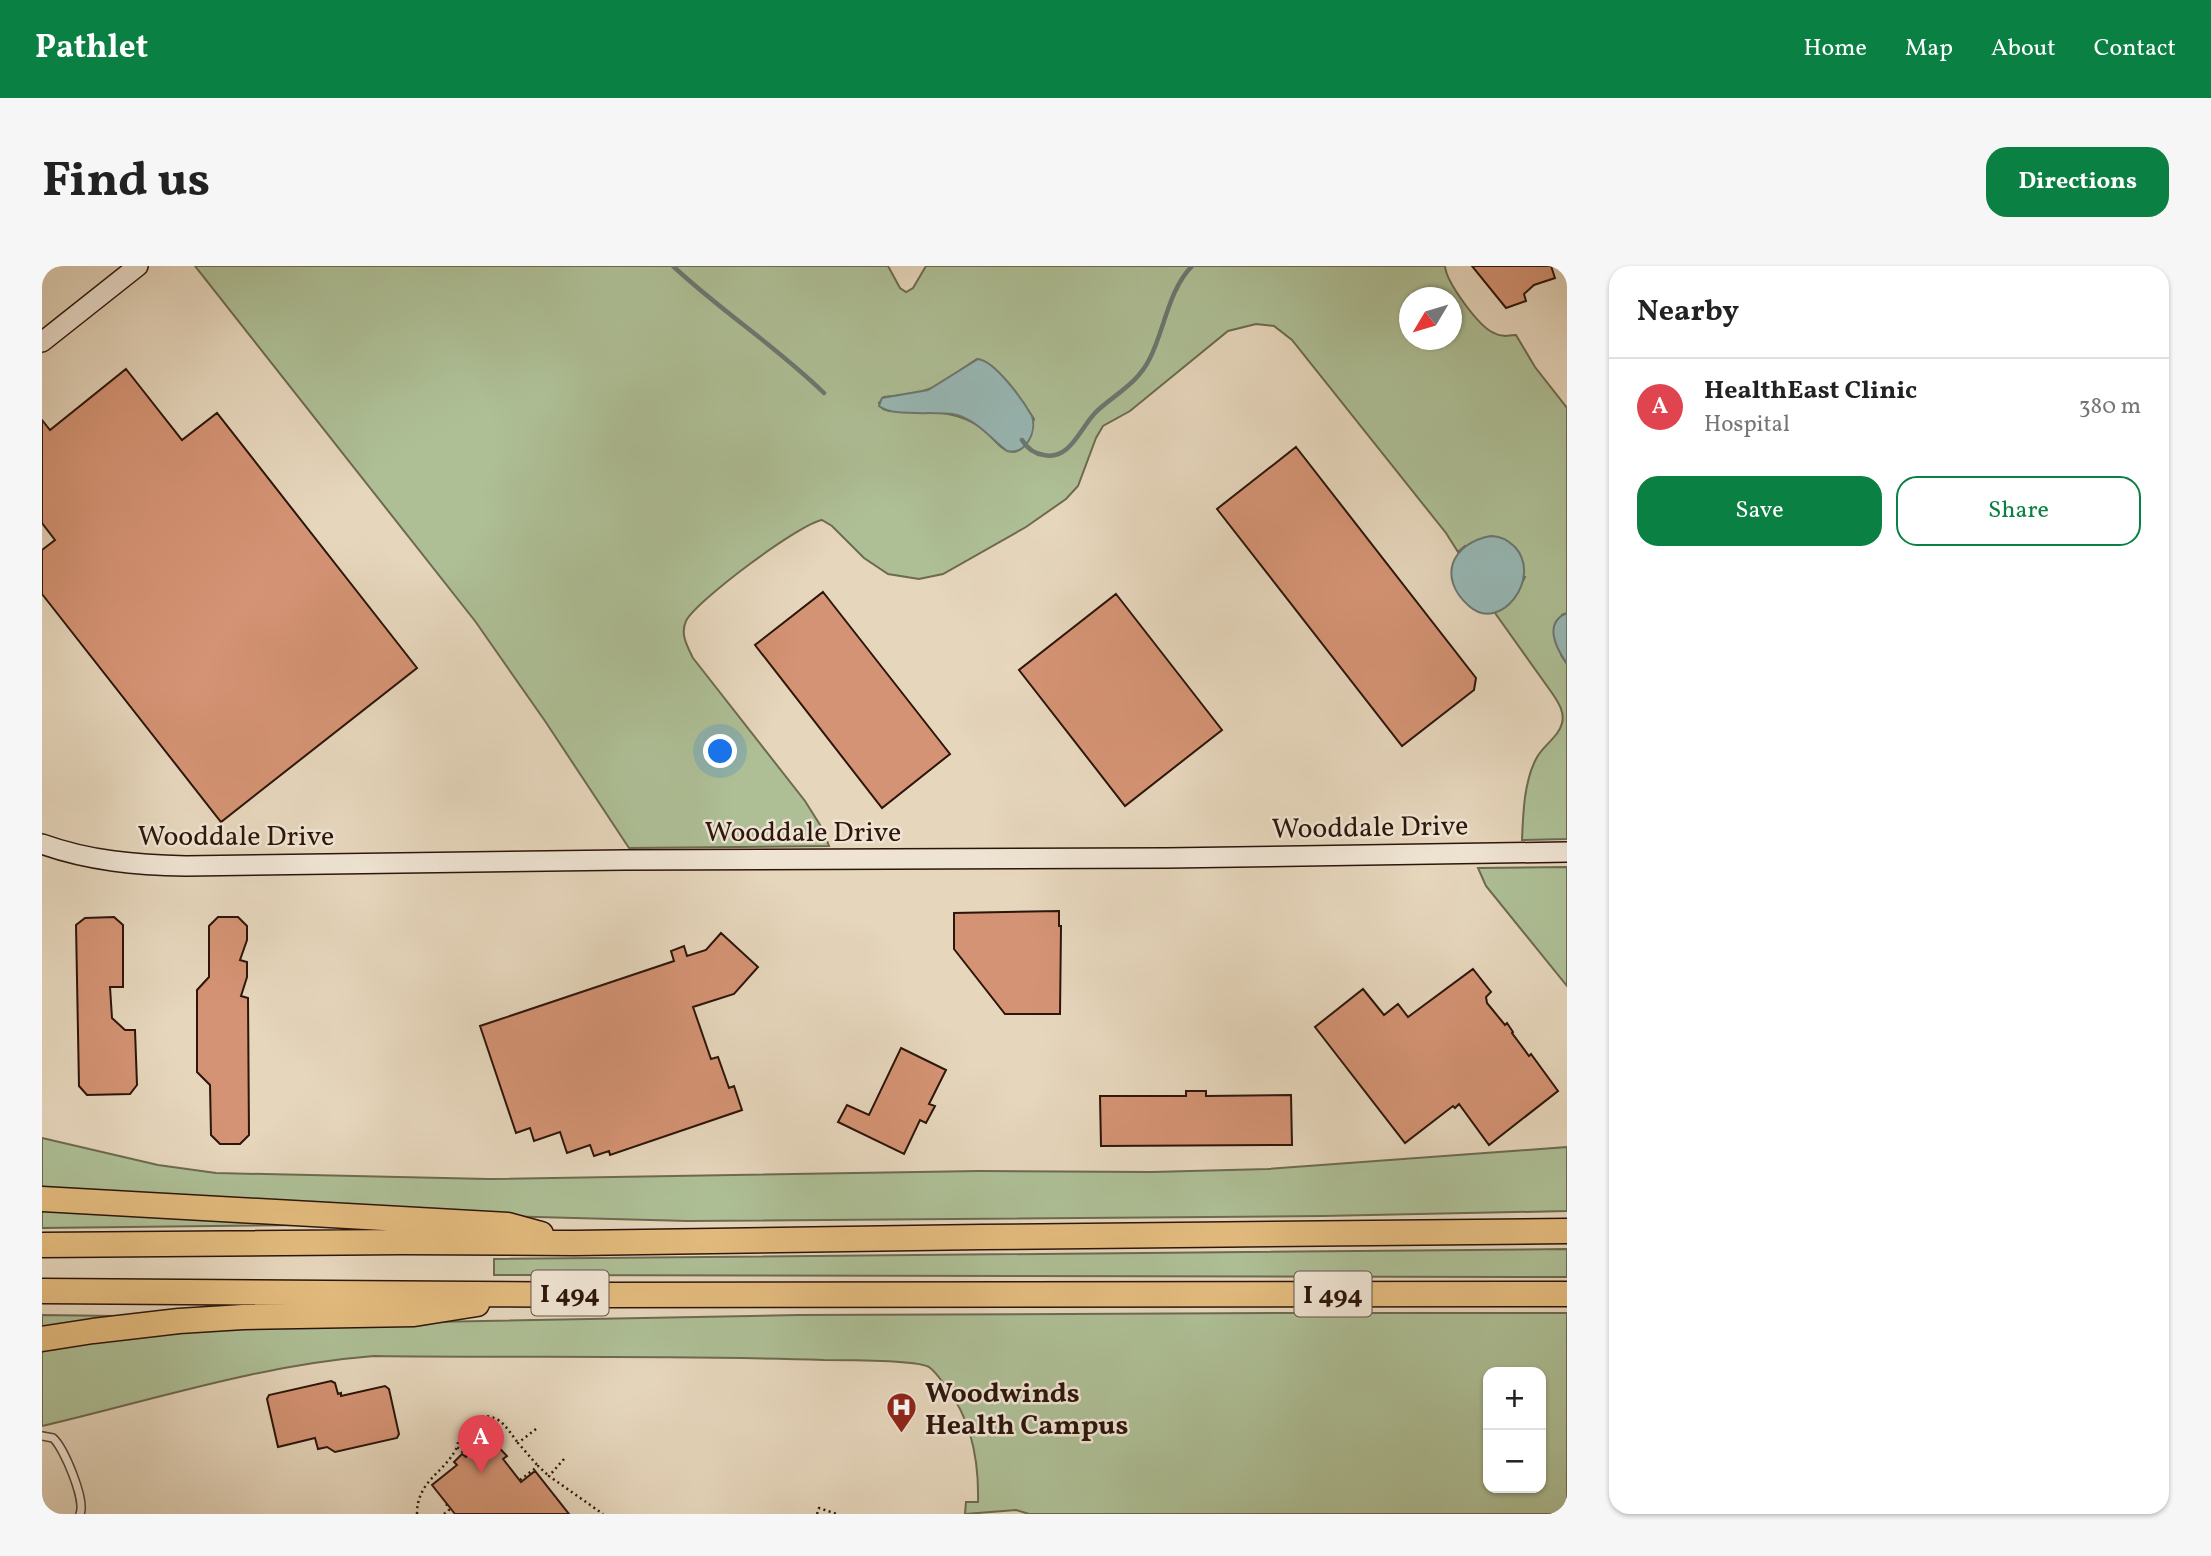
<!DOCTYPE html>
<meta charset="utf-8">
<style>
:root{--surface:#fff;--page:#f6f6f6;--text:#222;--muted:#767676;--line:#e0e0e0;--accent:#0b8043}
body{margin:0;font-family:Vollkorn,serif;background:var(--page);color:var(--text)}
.controls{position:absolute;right:21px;bottom:21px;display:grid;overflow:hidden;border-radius:14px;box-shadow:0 2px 5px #0004}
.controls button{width:63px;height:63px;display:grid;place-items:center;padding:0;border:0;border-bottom:2px solid var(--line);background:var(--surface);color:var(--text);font:35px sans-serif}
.compass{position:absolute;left:1357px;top:21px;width:63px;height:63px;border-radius:50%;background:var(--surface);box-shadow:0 2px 5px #0004;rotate:232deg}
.you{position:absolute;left:679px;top:486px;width:24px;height:24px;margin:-18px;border:5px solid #fff;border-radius:50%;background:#1a73e8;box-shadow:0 0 0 10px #1a73e833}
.badge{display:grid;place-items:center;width:46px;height:46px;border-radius:50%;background:var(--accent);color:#fff;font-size:23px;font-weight:700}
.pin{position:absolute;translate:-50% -58px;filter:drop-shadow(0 2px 4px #0008)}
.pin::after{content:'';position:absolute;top:37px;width:24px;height:21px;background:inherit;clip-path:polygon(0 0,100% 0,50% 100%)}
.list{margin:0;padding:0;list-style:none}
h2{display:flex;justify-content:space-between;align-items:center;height:91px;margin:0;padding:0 28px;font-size:30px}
h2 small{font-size:23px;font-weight:400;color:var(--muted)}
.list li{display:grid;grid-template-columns:46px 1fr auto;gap:21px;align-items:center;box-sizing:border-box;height:98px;padding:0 28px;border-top:2px solid var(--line)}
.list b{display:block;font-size:26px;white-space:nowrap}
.list p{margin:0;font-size:23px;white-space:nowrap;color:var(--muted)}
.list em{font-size:23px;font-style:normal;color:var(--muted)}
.actions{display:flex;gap:14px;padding:21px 28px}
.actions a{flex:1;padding:16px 0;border:2px solid var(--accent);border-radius:21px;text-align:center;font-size:24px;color:var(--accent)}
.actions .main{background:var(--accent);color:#fff}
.map{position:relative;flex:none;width:1525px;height:1248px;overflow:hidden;border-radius:21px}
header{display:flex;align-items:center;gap:42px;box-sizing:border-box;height:98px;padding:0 35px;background:var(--accent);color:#fff}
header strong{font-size:33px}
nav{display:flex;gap:38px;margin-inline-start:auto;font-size:24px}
.intro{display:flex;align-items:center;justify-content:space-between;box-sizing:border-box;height:168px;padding:0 42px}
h1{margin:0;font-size:49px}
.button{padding:18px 32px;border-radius:21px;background:var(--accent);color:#fff;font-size:24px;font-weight:700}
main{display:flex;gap:42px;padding:0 42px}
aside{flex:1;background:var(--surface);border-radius:21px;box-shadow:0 2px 5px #0004}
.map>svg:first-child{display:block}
.green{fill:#aebf96;stroke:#6d6a50;stroke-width:2;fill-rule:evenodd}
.water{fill:#97b8b5;stroke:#6c7771;stroke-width:2}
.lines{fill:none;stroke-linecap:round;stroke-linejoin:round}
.stream{stroke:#6c7771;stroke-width:4.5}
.building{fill:#d49374;stroke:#2c150a;stroke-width:2}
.lane-casing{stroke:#5a4536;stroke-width:10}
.secondary-casing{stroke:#2c150a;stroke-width:22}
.highway-casing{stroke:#2c150a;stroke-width:27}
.path{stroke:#2c150a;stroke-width:2.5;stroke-dasharray:2 3.5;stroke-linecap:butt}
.lane{stroke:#efe4d3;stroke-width:7}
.secondary{stroke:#efe4d3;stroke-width:19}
.highway{stroke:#e3bb7e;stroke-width:24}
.labels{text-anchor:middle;stroke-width:5;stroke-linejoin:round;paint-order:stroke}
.shield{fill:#efe4d3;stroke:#665346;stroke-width:2}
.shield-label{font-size:26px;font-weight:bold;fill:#2c150a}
.street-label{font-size:28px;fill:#2c150a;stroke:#efe4d3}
.poi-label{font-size:28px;font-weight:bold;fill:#2c150a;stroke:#efe4d3;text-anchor:start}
</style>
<header>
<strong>Pathlet</strong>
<nav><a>Home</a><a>Map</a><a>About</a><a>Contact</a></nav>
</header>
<div class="intro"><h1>Find us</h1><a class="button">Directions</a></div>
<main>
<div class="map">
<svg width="1525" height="1248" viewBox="0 0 1525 1248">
<rect width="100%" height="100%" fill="#e6d6bc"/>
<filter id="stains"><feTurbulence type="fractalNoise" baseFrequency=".00286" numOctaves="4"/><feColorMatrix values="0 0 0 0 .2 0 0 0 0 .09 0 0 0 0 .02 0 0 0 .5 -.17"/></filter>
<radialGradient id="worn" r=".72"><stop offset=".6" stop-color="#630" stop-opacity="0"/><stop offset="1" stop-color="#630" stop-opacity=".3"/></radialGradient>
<path class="green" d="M153,0h693l12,22 6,4 7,-4 13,-22h519c1,16 34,61 49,67 7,4 14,3 22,2l19,32 32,41v205l-5,2 -1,40 6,9v175l-45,1c1,-26 2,-58 14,-81 6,-13 23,-22 26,-36 3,-11 -4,-21 -10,-30l-57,-80 19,-15 11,-21 -60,-31 -7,6 -12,-19 -154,-193 -18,-14 -18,-2 -28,7 -98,80 -27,15 -7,12 -18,48 -12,13 -40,28 -83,47 -24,5 -31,-5 -24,-16 -32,-32 -10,-6c-23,4 -126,81 -136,101 -6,13 1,25 7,37l112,143 17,27 7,18 -200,2 -84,-127 -70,-100zM1367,32h42v42h-42zM935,93l39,35 16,22 2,3c-4,11 -5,28 -17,32 -14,5 -24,-15 -34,-22 -28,-21 -62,-17 -94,-18l-6,-2 -4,-6 5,-6 30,-3 21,-7z
M1525,601v119l-81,-100 -8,-18z
M0,872l116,27 58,8 272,6 491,-8 173,1 116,-3 299,-22v64l-244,5 -635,5 -188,-5 -458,-23z
M0,938l262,21 -262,3z
M1525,983v28l-1073,-2v-16z
M1258,1047h267v201h-538l-13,-4 -51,4 1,-12h12c1,-41 -6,-82 -32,-115 -5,-7 -10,-15 -17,-20 -13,-7 -86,-7 -105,-7 -150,-5 -300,-2 -450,-4 -115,9 -221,44 -332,70v-81l230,-20 527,-10zM1446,1106h53v116h-53z
M0,1049l73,1 1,7 -74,11z"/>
<path class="water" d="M936,93c17,2 45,41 54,57 5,16 -6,39 -25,35 -17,-13 -28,-29 -50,-36 -20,-5 -64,3 -78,-9l3,-8 46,-8z
M1449,270c10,0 17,4 24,11 28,31 -15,87 -46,59 -32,-28 -18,-63 22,-70z
M1525,347v51c-11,-16 -24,-41 0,-51z"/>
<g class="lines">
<path class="stream" d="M631,0c48,45 104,81 151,127
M980,174c5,8 13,14 22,15 27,6 37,-30 54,-45 19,-17 40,-27 52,-52 15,-30 18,-67 42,-92"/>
</g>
<path class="building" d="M1430,0h79l4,12 -21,7 -10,9 2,7 -20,7z
M84,103l56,71 35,-27 200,255 -196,154 -179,-228v-44l13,-10 -13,-17v-103l8,10z
M1254,181l180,231 -2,12 -72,56 -185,-237z
M781,326l127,162 -68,54 -127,-163z
M1074,328l106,136 -97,76 -106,-136z
M1017,645v15h2l-1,88h-55l-51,-65v-36z
M72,651l9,8v62h-13l2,31 13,12h10l2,55 -7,9 -43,1 -8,-9 -3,-161 9,-7z
M176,651h20l9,9v14l-7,20 7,2v15l-6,19 7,2 1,137 -9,9h-20l-9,-9 -1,-50 -13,-13v-82l12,-13v-51z
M679,667l37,34 -24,27 -41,13 18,52 7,-2 11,31 5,-2 8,24 -132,45 -1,-4 -15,5 -4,-11 -23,8 -7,-21 -26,9 -4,-13 -14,5 -36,-107 194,-65 -3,-10 13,-5 3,10 19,-6z
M1431,703l18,23 -5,5 1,6 18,22 2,-2 6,9 -1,1 17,23 2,-2 27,37 -69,54 -30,-41 -4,4 -2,-2 -48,37 -90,-116 48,-38 21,26 14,-11 10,13z
M859,782l45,22 -17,34 6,2 -9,17 -6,-3 -16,34 -66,-32 9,-17 22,10z
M1144,825h20v5l85,-1 1,50 -191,1 -1,-50h86z
M289,1115l4,2 3,11 3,-1v3l44,-10 4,3 10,45 -2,4 -62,14 -8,-5 -9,2 -3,-11 -37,9 -11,-48 2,-4z
M446,1170l19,20 -4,3 18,23 14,-11 34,43h-114l-23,-29 25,-20 -3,-3 8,-8 4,3z"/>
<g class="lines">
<defs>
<path id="lane" d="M0,1170l11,2c11,10 33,62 27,76"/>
<path id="secondary" d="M0,76l96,-76
M0,578c47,17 95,21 144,22l438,-6 543,-2 400,-6"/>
<path id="highway" d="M0,933l466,26 33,9
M0,979l360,-3 173,1 407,-6 585,-6
M0,1025l561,4 964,-1
M0,1073l51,-8 86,-10 64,-4 171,-3 63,-10"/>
</defs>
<use href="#lane" class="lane-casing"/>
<use href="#secondary" class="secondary-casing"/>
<use href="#highway" class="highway-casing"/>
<path class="path" d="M494,1163l-18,14 20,23
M425,1190l-10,-9c4,-21 21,-40 43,-26 7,6 12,14 18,22
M522,1193l-15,17 54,38
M478,1214l18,-14 11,10
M375,1248c0,-34 28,-41 40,-67
M402,1248l5,-4 -3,-7
M775,1248l2,-6 18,6"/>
<use href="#lane" class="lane"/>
<use href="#secondary" class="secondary"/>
<use href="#highway" class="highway"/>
</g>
<defs>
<symbol id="hospital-pin" viewBox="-11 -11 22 30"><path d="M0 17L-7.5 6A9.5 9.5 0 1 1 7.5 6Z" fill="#8f2418" stroke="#efe4d3"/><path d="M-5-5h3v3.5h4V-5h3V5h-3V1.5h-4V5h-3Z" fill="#fff"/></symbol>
</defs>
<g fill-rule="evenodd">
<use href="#hospital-pin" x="842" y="1124" width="35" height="47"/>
</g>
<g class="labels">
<g class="shield">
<rect x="489.5" y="1004.5" width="77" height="45" rx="5"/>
<rect x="1252.5" y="1005.5" width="77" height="45" rx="5"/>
</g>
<g class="shield-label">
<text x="528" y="1036">I 494</text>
<text x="1291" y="1037">I 494</text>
</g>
<g class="street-label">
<text transform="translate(1328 560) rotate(-1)" y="10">Wooddale Drive</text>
<text x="761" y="575">Wooddale Drive</text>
<text x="194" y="579">Wooddale Drive</text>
</g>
<g class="poi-label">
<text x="883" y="1136">Woodwinds<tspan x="883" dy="32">Health Campus</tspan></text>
</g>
</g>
<rect width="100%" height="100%" filter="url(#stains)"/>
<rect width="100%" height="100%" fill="url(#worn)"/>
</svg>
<div class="controls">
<button>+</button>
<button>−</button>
</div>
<svg class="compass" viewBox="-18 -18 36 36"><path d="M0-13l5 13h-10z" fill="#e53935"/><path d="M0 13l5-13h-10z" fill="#767676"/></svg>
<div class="you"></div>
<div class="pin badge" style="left:439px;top:1207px;background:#e0444e">A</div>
</div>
<aside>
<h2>Nearby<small></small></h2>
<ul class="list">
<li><span class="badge" style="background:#e0444e">A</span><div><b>HealthEast Clinic</b><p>Hospital</p></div><em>380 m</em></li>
</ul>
<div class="actions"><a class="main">Save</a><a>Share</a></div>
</aside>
</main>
